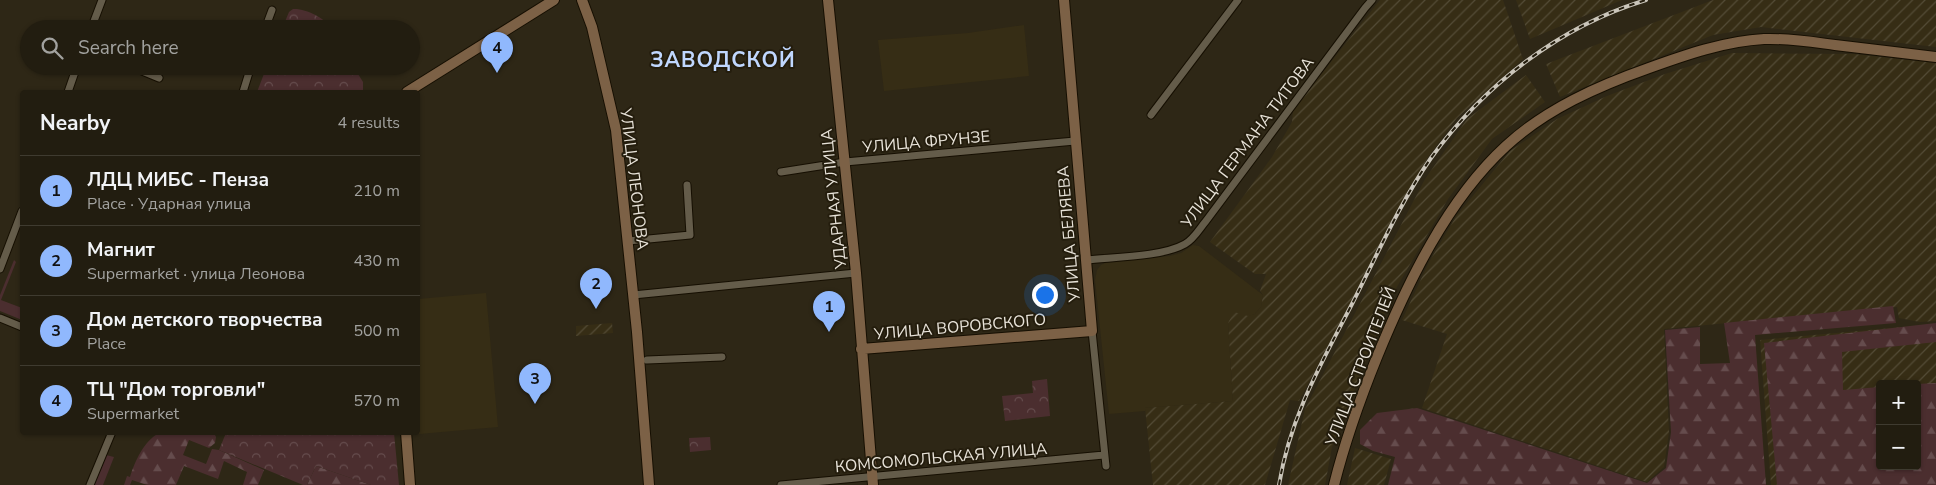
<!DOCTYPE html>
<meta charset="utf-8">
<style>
:root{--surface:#221d10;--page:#2e2a1e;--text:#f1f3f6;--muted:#a2a29f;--line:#3f3b30;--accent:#90b8fd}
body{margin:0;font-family:"Nunito Sans",sans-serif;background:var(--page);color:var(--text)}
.controls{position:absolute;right:15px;bottom:15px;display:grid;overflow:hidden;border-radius:5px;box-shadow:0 1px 4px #0004}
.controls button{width:45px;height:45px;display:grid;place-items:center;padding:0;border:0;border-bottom:1px solid var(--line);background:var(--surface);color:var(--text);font:25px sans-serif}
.you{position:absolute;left:1044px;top:294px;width:18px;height:18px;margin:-12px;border:4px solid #fff;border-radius:50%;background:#1a73e8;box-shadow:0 0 0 8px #1a73e833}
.badge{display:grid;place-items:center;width:32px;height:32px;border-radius:50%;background:var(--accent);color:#111;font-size:16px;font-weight:700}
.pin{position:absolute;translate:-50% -41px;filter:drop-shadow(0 1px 2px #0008)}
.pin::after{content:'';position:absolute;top:26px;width:18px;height:15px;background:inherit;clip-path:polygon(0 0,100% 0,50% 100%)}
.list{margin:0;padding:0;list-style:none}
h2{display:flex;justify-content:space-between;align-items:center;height:65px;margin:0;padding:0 20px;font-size:21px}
h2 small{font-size:16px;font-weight:400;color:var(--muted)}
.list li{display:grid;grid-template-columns:32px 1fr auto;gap:15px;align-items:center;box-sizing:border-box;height:70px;padding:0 20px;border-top:1px solid var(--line)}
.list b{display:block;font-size:19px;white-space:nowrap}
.list p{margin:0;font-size:16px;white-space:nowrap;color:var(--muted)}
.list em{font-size:16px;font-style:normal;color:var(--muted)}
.icon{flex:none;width:28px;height:28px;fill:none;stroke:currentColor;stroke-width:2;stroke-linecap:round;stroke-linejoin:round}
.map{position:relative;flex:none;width:1936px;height:485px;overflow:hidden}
.search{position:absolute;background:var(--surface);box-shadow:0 1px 4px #0004;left:20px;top:20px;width:400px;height:55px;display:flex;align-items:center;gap:12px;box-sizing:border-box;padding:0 18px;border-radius:28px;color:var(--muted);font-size:19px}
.panel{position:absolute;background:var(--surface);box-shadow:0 1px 4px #0004;left:20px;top:90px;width:400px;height:345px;border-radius:5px}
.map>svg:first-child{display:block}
.built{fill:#362d15}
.industrial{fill:url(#industrial-furrows);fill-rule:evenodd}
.grass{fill:#4b2e2f}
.forest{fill:url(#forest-firs)}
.park{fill:url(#park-crowns)}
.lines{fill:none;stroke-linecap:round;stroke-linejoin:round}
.street-casing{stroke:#160f02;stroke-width:9}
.secondary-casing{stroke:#160f02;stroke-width:12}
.street{stroke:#645c4a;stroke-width:7}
.secondary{stroke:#7c6146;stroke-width:10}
.rail-casing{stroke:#cac5ba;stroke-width:4}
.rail{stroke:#241d0d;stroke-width:2;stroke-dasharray:5.5;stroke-linecap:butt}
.labels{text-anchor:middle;stroke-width:4;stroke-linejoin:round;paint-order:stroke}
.street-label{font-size:16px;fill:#e8e3d9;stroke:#241d0d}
.district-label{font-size:21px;font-weight:bold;letter-spacing:1px;fill:#c0d7fe;stroke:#241d0d}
</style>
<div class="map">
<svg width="1936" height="485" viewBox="0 0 1936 485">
<defs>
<pattern id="industrial-furrows" width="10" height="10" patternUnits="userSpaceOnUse" patternTransform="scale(1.25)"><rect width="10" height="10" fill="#362d15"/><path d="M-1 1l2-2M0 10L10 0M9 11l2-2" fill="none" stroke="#534b36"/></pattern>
<pattern id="forest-firs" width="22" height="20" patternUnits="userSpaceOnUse" patternTransform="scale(1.25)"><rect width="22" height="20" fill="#4b2e2f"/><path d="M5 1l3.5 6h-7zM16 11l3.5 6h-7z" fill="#654c4d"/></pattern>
<pattern id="park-crowns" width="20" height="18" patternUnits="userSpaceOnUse" patternTransform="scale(1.25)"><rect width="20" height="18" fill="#4b2e2f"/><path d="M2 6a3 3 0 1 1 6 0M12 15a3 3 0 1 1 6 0" fill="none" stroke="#654c4d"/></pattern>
</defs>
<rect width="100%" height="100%" fill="#2e2716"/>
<path class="built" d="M1024,25l5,51 -145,15 -6,-51 90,-7z
M1193,245l6,1 64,49 -2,12 -6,7 -27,9 5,78 -88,7v3l-36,3 -14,-134 2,-10 4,-5 9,-4 60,-5 11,-3z
M486,293l12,134 -79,7 -1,-20v-115z"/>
<path class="industrial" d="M1380,0h123l20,59 -66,59 -29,39 -129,244 -9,-1 -25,85h-112l-8,-77 88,-7 -5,-78 6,-11 14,4 7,-2 6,-7 2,-12 -3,-4 6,-17h-11l-45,-32 62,-85 20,-35 1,-12z
M1516,0h106l-92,39z
M1713,0h223v47l-175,-20 -48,8 -153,62 -14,-33z
M1732,53l122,1 82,9v258l-16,1 -21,-4 -2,-11 -233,22 5,103 -5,35 -17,15 -225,-74 25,-74 -45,-14 27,-58 28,-47 53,-64 47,-32 50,-23 58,-22z
M1526,75l19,27 -53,37 -44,60 -58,100 -58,148 -7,38h-37l17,-76 120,-230 42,-60z
M612,323l1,10 -37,3v-10z
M1936,324v161h-165l-11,-145zM1880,384h37v82h-37z
M1355,448l36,11 -7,26h-37z"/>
<path class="grass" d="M14,260l2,2 -15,38 21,8v12l-22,-9v-16z
M106,455l8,2 -11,28h-9z"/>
<path class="forest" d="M1893,306l3,17 -141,12 11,150h-378l7,-28 -22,-6 -13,-7v-14l17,-17 40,-5 230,75 19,-15 5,-36 -6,-102 35,-3v37l30,-1 -6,-40z
M1936,323v19l-94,10 1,38 37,-3v79h37v-82l19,-1v102h-159l-13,-142z
M159,433h55l2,4 -1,6 -6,5 -20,-8 -6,15 23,9 6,-15 7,1 45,20 -6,15h-15l4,-13 -23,-11 -6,18 -34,-13 -8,19h-29l-15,-5 -2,5h-6l3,-9 3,1c5,-16 14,-36 29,-44z
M316,466l55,19h-64z"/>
<path class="park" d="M293,9c12,-1 32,9 39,20h-50l7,-17z
M267,66h86l10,16v10h-106z
M1047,379l3,37 -45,5 -3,-25 31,-3 -1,-12z
M226,433h168l5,52h-28l-55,-19 -9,19h-4l-84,-35z
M710,437l1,13 -21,2 -1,-14z"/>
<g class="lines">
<defs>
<path id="street" d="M91,29l11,-29
M265,29l7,-19
M130,66l29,12
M68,92l9,-26
M243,92l8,-26
M1151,115l87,-115
M781,172l64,-10 230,-21
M628,241l62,-6 -3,-50
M1086,260c28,-3 76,-3 99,-16 9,-5 15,-16 21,-23l159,-213 7,-8
M0,269l22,-58
M633,295l223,-22
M0,318l22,9
M1092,331l14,135
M647,360l75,-3
M90,485l22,-53
M781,485l323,-30"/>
<path id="secondary" d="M582,0l10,27 24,103 21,202 12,153
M828,0l28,273 17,212
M407,92l147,-92
M861,349l231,-18 -28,-331
M406,432l4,53
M1334,485c11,-44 26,-86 43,-128 30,-73 70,-157 129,-211 40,-37 92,-60 143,-78 36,-13 76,-27 115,-29 24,-1 48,3 71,6 34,4 67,8 101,12"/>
</defs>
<use href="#street" class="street-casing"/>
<use href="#secondary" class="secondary-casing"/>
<use href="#street" class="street"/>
<use href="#secondary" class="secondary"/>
<defs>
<path id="rail" d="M1279,485c11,-68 42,-121 73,-181 24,-47 49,-103 79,-146 53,-73 129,-132 215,-158"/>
</defs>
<use href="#rail" class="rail-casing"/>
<use href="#rail" class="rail"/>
</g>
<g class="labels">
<g class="street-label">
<text transform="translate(926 141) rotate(-5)" y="6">УЛИЦА ФРУНЗЕ</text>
<text transform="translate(1247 142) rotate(-53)" y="6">УЛИЦА ГЕРМАНА ТИТОВА</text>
<text transform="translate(635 179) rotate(83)" y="6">УЛИЦА ЛЕОНОВА</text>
<text transform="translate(833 199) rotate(-96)" y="6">УДАРНАЯ УЛИЦА</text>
<text transform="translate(1068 234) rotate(-95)" y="6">УЛИЦА БЕЛЯЕВА</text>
<text transform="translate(960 326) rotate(-5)" y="6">УЛИЦА ВОРОВСКОГО</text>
<text transform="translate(1360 366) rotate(-69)" y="6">УЛИЦА СТРОИТЕЛЕЙ</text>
<text transform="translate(941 457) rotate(-5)" y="6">КОМСОМОЛЬСКАЯ УЛИЦА</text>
</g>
<g class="district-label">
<text x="723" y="67">ЗАВОДСКОЙ</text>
</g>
</g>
</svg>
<div class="controls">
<button>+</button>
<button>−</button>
</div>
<div class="you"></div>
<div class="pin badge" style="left:829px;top:332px">1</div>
<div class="pin badge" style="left:596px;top:309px">2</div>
<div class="pin badge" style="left:535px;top:404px">3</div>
<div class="pin badge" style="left:497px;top:73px">4</div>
<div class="search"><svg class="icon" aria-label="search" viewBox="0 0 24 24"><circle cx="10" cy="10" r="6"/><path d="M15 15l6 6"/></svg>Search here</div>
<section class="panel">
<h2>Nearby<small>4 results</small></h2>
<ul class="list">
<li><span class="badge">1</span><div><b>ЛДЦ МИБС - Пенза</b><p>Place · Ударная улица</p></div><em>210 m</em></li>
<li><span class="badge">2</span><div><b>Магнит</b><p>Supermarket · улица Леонова</p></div><em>430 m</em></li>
<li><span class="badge">3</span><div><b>Дом детского творчества</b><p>Place</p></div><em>500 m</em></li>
<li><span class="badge">4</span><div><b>ТЦ &quot;Дом торговли&quot;</b><p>Supermarket</p></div><em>570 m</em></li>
</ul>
</section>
</div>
